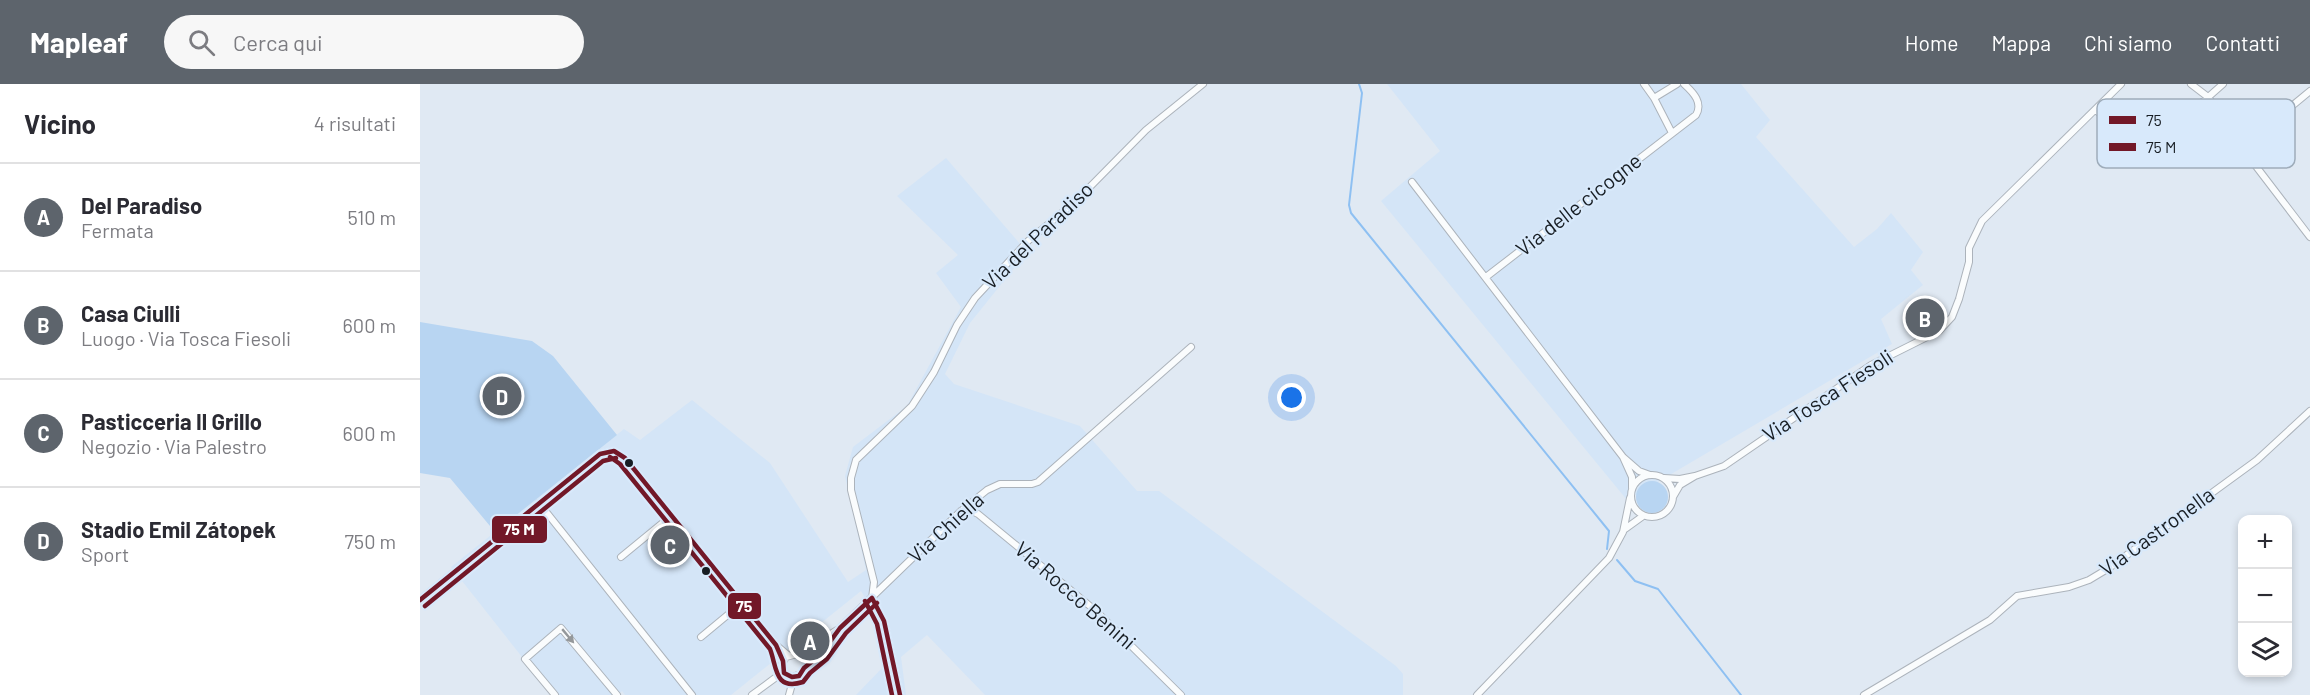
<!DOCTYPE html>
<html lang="it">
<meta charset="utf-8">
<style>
:root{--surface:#fff;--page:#f7f7f7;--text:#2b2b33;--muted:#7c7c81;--line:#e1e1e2;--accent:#5d646c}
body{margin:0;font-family:Barlow,sans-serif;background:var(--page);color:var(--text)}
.controls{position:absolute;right:18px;bottom:18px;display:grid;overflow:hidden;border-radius:12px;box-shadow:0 3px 9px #0003}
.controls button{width:54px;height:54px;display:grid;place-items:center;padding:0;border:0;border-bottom:2px solid var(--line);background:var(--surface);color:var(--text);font:30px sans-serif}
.you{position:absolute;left:872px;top:314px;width:21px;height:21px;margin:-15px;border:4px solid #fff;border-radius:50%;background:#1a73e8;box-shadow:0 0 0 9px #1a73e833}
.badge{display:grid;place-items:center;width:39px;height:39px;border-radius:50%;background:var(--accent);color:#fff;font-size:20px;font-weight:700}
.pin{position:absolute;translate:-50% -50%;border:3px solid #fff;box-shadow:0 2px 6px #0006}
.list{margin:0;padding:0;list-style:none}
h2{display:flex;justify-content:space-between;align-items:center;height:78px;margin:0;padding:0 24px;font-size:26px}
h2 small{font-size:20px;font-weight:400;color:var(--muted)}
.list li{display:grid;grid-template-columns:39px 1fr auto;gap:18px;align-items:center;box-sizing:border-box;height:108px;padding:0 24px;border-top:2px solid var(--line)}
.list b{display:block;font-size:22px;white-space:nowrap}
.list p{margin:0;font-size:20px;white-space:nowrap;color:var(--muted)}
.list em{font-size:20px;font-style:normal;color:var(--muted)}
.icon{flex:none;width:33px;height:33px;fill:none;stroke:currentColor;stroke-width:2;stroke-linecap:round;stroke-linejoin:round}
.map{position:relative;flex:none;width:1890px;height:611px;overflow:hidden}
header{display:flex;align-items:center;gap:36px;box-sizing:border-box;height:84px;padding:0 30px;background:var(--accent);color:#fff}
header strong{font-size:28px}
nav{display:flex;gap:33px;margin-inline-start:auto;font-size:21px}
.search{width:420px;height:54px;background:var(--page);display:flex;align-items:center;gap:15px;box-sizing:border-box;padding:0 21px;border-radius:33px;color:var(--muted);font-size:22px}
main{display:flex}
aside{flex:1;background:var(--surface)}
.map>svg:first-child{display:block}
.built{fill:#d4e5f7}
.green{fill:#b8d5f2}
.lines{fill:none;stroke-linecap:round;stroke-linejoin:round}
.stream{stroke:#8ec0f2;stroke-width:2}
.minor-casing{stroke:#acb3bb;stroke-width:8}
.minor{stroke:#fafcfd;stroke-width:6}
.bus-1-casing{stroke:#d8e9fb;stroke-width:9}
.bus-2-casing{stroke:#d8e9fb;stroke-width:9}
.bus-1{stroke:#721828;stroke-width:4.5}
.bus-2{stroke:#721828;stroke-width:4.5}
.oneway{fill:#94989b}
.bus-dot{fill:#171d23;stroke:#d8e9fb;stroke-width:2}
.labels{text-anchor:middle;stroke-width:4.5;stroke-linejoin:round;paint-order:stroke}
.street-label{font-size:21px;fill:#171d23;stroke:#d8e9fb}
.key{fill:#d8e9fb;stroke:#9eacba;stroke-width:1.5}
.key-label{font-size:16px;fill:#171d23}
.line-badge{stroke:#d8e9fb;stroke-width:2}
.badge-label{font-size:16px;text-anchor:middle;font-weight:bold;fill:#fff}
</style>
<header>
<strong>Mapleaf</strong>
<div class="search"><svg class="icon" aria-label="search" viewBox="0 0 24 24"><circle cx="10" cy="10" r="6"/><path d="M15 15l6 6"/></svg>Cerca qui</div>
<nav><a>Home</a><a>Mappa</a><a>Chi siamo</a><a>Contatti</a></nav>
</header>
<main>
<aside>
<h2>Vicino<small>4 risultati</small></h2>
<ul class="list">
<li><span class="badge">A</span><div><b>Del Paradiso</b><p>Fermata</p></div><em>510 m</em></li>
<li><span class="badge">B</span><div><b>Casa Ciulli</b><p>Luogo · Via Tosca Fiesoli</p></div><em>600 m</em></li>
<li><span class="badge">C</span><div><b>Pasticceria Il Grillo</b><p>Negozio · Via Palestro</p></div><em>600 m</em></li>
<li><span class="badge">D</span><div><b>Stadio Emil Zátopek</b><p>Sport</p></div><em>750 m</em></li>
</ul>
</aside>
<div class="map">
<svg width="1890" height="611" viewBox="0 0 1890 611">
<rect width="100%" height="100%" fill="#e0e9f3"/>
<path class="built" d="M967,0h354l29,36 -14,17 98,110 23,-18 14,-16 32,39 -12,18 12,15 -42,34 11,25 -265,156 -246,-299 59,-50z
M526,74l81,94 -57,71 -25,51 9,10 126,42 57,65h22l237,175 7,8v21h-418l-58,-60 -26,22 5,38h-50l27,-28 -1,-40 -21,-36 -130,104h-106l-3,-4 -5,4h-65l-101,-128 173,-138 16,11 52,-40 78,63 78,119 18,-12 -21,-94 8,-29 54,-41 54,-99 -25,-34 22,-18 -61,-59z"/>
<path class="green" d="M0,238l112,19 21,15 64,79 -122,97 -45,-54 -30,-5z
M1216 413a16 16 0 1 1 32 0a16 16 0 1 1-32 0Z"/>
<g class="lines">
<path class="stream" d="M939,0l3,9 -13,112 2,8 258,318 -2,18
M1197,476l18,21 23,8 83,106"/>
<defs>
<path id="minor" d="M1224,0l10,14 18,35
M1771,0l17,13 44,64 58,76
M1234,14l23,-14
M1676,26l45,41h6l76,-67
M1822,63l68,-56
M992,98l211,275
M1066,193l210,-162c7,-12 -2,-22 -12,-31
M1211 412a21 21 0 1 1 42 0a21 21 0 1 1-42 0Z
M1275,392l29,-10 147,-101 68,-34 13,-14 7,-18 10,-37v-14l13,-27 139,-137
M1244,394l16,1 15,-3 -15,9 -7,12
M1212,404v-11l-9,-20 16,14 11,4
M119,419l153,192
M541,427h11l6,3 118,97 85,84
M1205,445l18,-13
M201,473l50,-41
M452,514l2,-16 -23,-92v-12l5,-18 56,-54 22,-34 23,-47 18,-27 53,-57 48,-40 70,-71 57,-46
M452,514l12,23 16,74
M0,516l180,-146 14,-3 11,7 151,187 13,11
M420,544l-39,25 -15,4 -4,7 2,9 8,4 9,-3 3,-6 17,-14 19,-26 121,-117 26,-21 13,-6h32l6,-2 153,-135
M281,553l41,-34
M135,611l-30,-36 36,-31 56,67
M332,611l23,-17 11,-3
M369,611l5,-18
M1057,611l132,-137 14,-26 7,-34
M1444,611l126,-75 27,-24 52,-9 20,-7 20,-12 148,-108 53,-49"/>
</defs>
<use href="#minor" class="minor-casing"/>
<use href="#minor" class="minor"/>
<defs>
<path id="bus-1" d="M194,367l11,7 151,187 7,16 1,12 8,4 7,-1 5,-8 17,-14 19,-26 32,-30
M452,514l12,23 16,74
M0,516l180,-146 14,-3"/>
<path id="bus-2" d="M190,373l10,7 150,185c7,18 4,42 33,33l7,-9 17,-14 19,-26 31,-30
M445,517l12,23 15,71
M5,522l178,-145 13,-3"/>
</defs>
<use href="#bus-1" class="bus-1-casing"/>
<use href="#bus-2" class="bus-2-casing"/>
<use href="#bus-1" class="bus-1"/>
<use href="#bus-2" class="bus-2"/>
</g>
<defs><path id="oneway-solid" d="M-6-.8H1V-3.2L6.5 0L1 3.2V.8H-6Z" transform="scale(1.5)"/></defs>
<use class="oneway" href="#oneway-solid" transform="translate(148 552) rotate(50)"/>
<g class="bus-dot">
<circle cx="209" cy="379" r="5"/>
<circle cx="286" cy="487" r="5"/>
</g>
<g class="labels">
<g class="street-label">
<text transform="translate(1159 121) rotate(-38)" y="7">Via delle cicogne</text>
<text transform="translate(618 152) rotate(-44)" y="7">Via del Paradiso</text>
<text transform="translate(1408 312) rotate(-33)" y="7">Via Tosca Fiesoli</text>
<text transform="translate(526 444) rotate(-42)" y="7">Via Chiella</text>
<text transform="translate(1737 448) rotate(-36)" y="7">Via Castronella</text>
<text transform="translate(655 512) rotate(41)" y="7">Via Rocco Benini</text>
</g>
</g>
<rect x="1677" y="15" width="198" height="69" rx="9" class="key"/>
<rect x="1689" y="32" width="27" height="8" fill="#721828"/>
<rect x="1689" y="59" width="27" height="8" fill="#721828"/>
<g class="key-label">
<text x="1726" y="42">75</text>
<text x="1726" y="69">75 M</text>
</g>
<g class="line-badge">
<rect x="71" y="431" width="57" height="29" rx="6" fill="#721828"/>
<rect x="307" y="508" width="35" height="28" rx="6" fill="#721828"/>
</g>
<g class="badge-label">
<text x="99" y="451">75 M</text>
<text x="324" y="528">75</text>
</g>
</svg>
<div class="controls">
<button>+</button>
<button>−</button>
<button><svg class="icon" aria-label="layers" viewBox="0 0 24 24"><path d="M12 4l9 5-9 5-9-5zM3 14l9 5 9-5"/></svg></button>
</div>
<div class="you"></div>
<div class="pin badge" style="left:390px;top:557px">A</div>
<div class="pin badge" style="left:1505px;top:234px">B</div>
<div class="pin badge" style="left:250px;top:461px">C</div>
<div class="pin badge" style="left:82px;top:312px">D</div>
</div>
</main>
